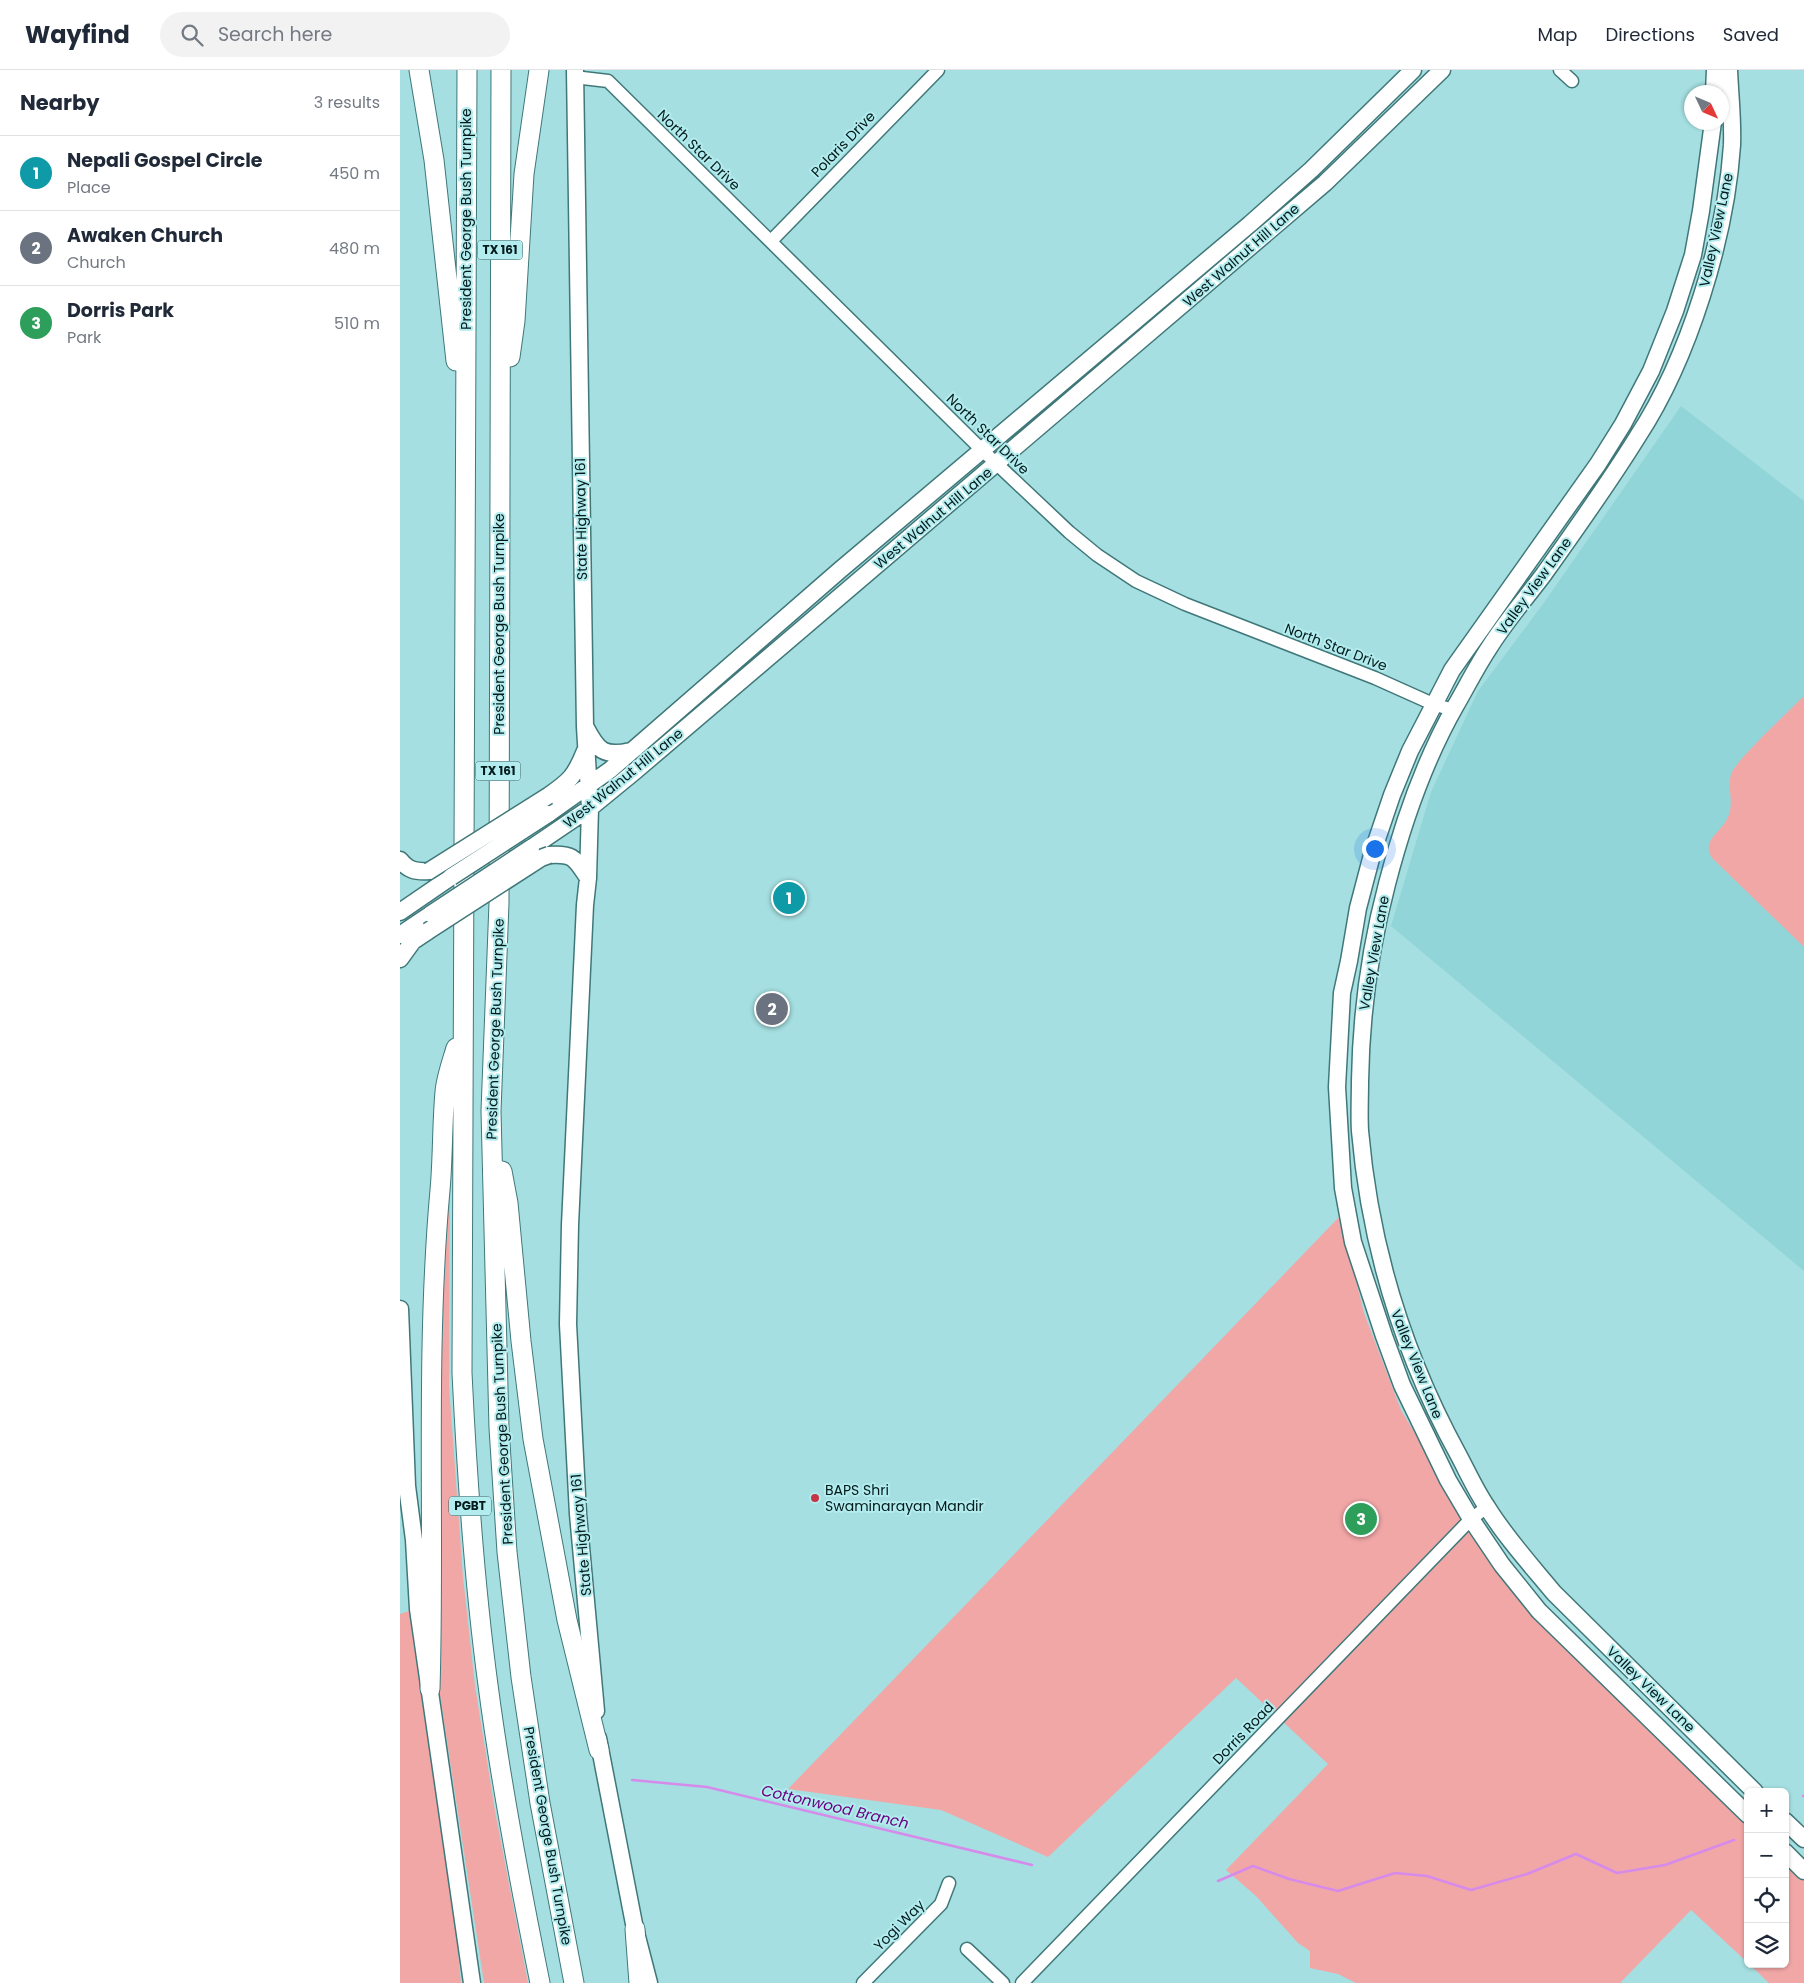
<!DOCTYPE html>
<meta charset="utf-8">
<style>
:root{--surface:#fff;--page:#f2f2f3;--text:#1f2937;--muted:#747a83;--line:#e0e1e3;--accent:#7c3aed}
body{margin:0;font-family:Poppins,sans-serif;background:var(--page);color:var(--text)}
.controls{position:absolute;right:15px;bottom:15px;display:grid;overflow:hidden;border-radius:8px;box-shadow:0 1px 4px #0004}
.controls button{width:45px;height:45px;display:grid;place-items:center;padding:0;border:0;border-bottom:1px solid var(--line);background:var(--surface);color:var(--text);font:25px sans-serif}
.compass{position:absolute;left:1284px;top:15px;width:45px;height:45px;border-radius:50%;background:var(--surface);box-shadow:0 1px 4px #0004;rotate:134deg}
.you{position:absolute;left:974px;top:778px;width:18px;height:18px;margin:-12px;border:4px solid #fff;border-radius:50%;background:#1a73e8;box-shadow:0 0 0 8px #1a73e833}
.badge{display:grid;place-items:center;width:32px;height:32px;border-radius:50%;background:var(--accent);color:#fff;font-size:16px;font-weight:700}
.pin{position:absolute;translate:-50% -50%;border:2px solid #fff;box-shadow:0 1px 5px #0006}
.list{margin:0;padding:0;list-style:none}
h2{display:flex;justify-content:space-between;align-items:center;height:65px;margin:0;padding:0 20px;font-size:21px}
h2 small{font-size:16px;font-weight:400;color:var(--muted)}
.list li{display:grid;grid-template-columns:32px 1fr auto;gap:15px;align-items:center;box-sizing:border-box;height:75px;padding:0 20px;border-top:1px solid var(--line)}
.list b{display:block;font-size:19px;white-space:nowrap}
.list p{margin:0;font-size:16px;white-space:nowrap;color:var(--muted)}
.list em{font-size:16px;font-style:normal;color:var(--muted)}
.icon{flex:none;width:28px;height:28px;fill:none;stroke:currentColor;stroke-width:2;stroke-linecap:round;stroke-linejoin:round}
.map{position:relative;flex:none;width:1404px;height:1913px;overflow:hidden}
header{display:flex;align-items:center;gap:30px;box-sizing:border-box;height:70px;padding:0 25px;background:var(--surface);border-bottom:1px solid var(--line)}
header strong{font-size:24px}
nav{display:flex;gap:28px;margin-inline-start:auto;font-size:18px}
.search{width:350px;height:45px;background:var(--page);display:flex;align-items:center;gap:12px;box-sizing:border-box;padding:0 18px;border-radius:28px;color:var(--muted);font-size:19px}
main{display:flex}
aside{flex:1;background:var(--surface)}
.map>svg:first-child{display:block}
.built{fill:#91d5d8}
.green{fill:#f2a7a7}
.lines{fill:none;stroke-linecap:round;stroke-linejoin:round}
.stream{stroke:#d68aea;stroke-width:2.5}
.minor-casing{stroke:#40787a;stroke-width:15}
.major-casing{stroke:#40787a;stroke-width:19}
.highway-casing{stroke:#40787a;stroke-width:21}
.minor{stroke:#fff;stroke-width:12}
.major{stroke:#fff;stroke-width:16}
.highway{stroke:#fff;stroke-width:19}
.major-bridge-casing{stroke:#40787a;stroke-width:19;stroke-linecap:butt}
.major-bridge{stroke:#fff;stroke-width:16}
.poi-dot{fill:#c53546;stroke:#b2ecee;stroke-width:2}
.labels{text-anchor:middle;stroke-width:4;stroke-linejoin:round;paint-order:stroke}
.shield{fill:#b2ecee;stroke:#38585a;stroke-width:1}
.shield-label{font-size:12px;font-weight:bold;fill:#03191a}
.street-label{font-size:14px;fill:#03191a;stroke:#b2ecee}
.poi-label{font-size:14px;fill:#03191a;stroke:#b2ecee;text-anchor:start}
.water-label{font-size:15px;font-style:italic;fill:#6c0281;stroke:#b2ecee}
</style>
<header>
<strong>Wayfind</strong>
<div class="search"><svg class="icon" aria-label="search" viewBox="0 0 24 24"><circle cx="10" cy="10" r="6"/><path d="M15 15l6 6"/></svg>Search here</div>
<nav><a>Map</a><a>Directions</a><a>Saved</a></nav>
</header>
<main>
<aside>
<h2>Nearby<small>3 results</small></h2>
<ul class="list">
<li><span class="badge" style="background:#0f9aa8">1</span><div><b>Nepali Gospel Circle</b><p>Place</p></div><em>450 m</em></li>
<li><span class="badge" style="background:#6b7280">2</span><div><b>Awaken Church</b><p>Church</p></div><em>480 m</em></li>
<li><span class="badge" style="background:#2e9e5b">3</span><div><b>Dorris Park</b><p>Park</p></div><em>510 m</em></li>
</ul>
</aside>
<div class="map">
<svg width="1404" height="1913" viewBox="0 0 1404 1913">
<rect width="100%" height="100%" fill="#a5dfe1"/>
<path class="built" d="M1281,336l123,95v770l-413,-345 40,-134 47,-101 65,-87z"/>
<path class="green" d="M1404,626v251l-92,-89c-11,-17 8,-25 15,-39 8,-14 0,-30 4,-45 4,-13 60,-65 73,-78z
M50,1097l-1,219 14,191 12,109 20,125 33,172h-44l-45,-294 -3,-293z
M940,1146l24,97 37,97 95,160 252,252v141l-57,-53 -71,73h-264l-18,-9 -28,-6v-17l-12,-8 -42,-47 -30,-26 102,-106 -92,-86 -188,179 -107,-47 -153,-21z
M12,1540l10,91 32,210 7,72h-61v-369z
M1385,1791l19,19v103h-35l-20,-19h36z"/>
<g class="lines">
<path class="stream" d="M232,1710l75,7 325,78
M1403,1726h1
M818,1811l35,-15 36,13 49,12 57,-18 32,3 44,14 56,-16 49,-20 41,19 48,-8 69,-25"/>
<defs>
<path id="minor" d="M1160,0l12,11
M174,7l34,4 374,369 87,82 28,23 39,26 49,23 190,74 58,26 20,6
M371,171l167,-171
M567,1879l36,34
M463,1913l78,-79 8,-21
M622,1913l449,-464 16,-12"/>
<path id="major" d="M175,0l10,657 5,81 -2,70 -3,27 -15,320 -2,99 10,190 18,197
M1329,0c1,25 4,50 3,75 -6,92 -43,213 -94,291 -29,47 -62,93 -94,138 -18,24 -39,48 -55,74 -12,18 -22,38 -33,57 -32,56 -53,117 -69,179 -17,64 -26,131 -27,197 0,17 -1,34 0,50 10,115 44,225 99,325 9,17 17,35 28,51 19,31 44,58 67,86l201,199
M1314,22l1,-22
M1313,52l-12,89 -8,44 -18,56 -24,60 -28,53 -25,40 -146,206 -42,81 -18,44 -19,56 -15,57 -9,53 -7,32 -5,94 6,101 10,54 31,94 18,49 46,95 23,39 31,46 37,46 209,204
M186,658c12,23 18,29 45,23
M148,726c22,-15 27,-20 37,-45
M148,744l62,-44 230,-200 410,-346 61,-54 102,-100
M131,778l59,-40 44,-36 691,-589 117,-113
M149,785c25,-2 26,4 39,23
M0,790c8,10 15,12 29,11
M0,842l51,-35
M0,865l31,-21
M0,889l13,-18 15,-10
M0,1239l7,177 7,54 4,69 54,374
M198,1668l37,191 14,54
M1385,1751l19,18
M1385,1782l19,19"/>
<path id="highway" d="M19,0l15,90 22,201
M67,0l-5,1303c5,104 12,208 26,312 13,100 32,199 52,298
M101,0l-2,833 -8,208 8,317 8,124 14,125 19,126 34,180
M110,287l5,-36 9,-147 15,-104
M102,1101l6,32 13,138 12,98 34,181 32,130
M30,1619c5,-166 -5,-333 10,-499 3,-32 2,-65 5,-98 1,-14 7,-30 11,-44
M235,1859l4,54"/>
</defs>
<use href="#minor" class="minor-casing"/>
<use href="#major" class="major-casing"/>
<use href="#highway" class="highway-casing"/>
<use href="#minor" class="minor"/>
<use href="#major" class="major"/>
<use href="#highway" class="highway"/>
<defs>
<path id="major-bridge" d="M29,801l119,-75
M51,807l97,-63
M31,844l100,-66
M28,861l113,-73 8,-3"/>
</defs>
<use href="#major-bridge" class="major-bridge-casing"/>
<use href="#major-bridge" class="major-bridge"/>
</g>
<circle class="poi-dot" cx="415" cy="1428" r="5"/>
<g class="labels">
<g class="shield">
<rect x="77.5" y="170.5" width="45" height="19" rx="4"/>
<rect x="75.5" y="691.5" width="45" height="19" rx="4"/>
<rect x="49" y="1426.5" width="42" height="19" rx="4"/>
</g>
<g class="shield-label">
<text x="100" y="184">TX 161</text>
<text x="98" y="705">TX 161</text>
<text x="70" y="1440">PGBT</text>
</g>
<g class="street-label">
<text transform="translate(443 74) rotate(-46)" y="5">Polaris Drive</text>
<text transform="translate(299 80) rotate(44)" y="5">North Star Drive</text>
<text transform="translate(66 149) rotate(-90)" y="5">President George Bush Turnpike</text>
<text transform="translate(1316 160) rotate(-78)" y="5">Valley View Lane</text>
<text transform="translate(841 185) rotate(-41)" y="5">West Walnut Hill Lane</text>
<text transform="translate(588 364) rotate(44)" y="5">North Star Drive</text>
<text transform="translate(533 448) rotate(-40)" y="5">West Walnut Hill Lane</text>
<text transform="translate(181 449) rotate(-91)" y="5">State Highway 161</text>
<text transform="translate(1134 516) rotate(-54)" y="5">Valley View Lane</text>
<text transform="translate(99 554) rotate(-90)" y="5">President George Bush Turnpike</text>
<text transform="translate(936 577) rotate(21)" y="5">North Star Drive</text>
<text transform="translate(223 708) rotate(-39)" y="5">West Walnut Hill Lane</text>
<text transform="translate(974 883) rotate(-80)" y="5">Valley View Lane</text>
<text transform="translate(95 959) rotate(-88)" y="5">President George Bush Turnpike</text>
<text transform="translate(1017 1294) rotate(68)" y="5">Valley View Lane</text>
<text transform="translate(102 1364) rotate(-93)" y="5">President George Bush Turnpike</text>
<text transform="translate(181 1465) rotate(-95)" y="5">State Highway 161</text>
<text transform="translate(1251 1619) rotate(44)" y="5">Valley View Lane</text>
<text transform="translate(843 1663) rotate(-46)" y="5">Dorris Road</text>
<text transform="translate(148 1766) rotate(80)" y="5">President George Bush Turnpike</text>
<text transform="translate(499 1855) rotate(-45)" y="5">Yogi Way</text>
</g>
<g class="poi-label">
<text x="425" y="1425">BAPS Shri<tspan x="425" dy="16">Swaminarayan Mandir</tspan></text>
</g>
<g class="water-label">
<text transform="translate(435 1737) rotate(13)" y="5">Cottonwood Branch</text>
</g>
</g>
</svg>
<div class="controls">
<button>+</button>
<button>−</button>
<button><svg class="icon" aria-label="locate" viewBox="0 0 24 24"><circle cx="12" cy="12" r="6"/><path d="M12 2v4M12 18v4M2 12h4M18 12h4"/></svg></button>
<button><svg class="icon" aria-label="layers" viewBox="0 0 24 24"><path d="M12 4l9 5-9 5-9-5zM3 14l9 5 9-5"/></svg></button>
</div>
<svg class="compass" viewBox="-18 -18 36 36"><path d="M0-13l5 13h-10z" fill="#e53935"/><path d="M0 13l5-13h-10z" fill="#747a83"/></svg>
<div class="you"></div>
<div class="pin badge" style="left:389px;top:828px;background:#0f9aa8">1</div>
<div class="pin badge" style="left:372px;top:939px;background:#6b7280">2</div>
<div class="pin badge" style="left:961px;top:1449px;background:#2e9e5b">3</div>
</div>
</main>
